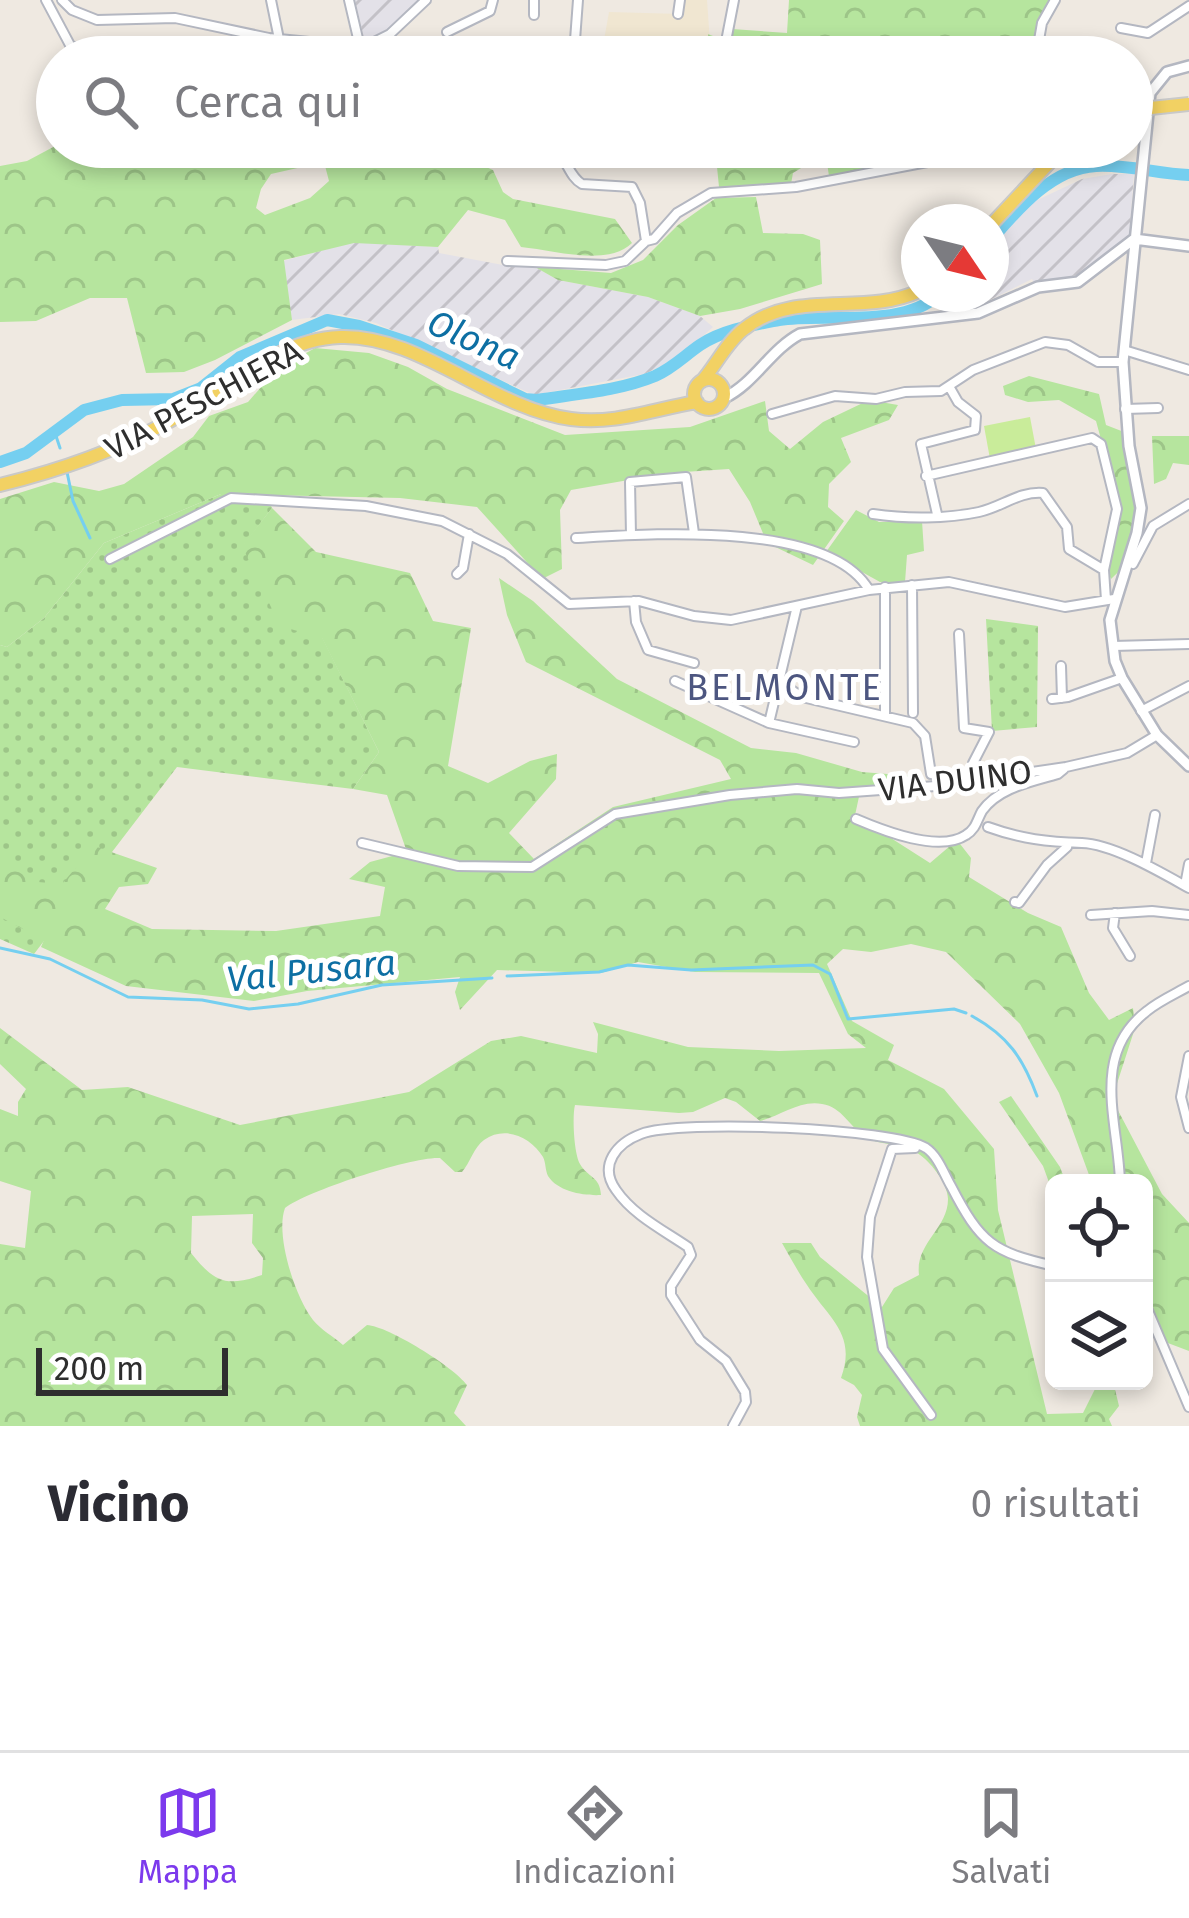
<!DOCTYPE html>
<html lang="it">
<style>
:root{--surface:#fff;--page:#f2f2f3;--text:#2b2b33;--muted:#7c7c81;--line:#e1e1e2;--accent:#7c3aed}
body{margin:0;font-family:"Fira Sans",sans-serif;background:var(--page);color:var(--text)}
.controls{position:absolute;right:36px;bottom:36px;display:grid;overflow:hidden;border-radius:18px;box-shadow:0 6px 18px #0003}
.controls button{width:108px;height:108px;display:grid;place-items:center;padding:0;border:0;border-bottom:3px solid var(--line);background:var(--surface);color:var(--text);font:60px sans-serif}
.compass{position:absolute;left:901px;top:204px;width:108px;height:108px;border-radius:50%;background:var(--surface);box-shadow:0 6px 18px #0003;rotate:125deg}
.scale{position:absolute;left:36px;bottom:30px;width:192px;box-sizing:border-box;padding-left:12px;border:6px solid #2e2e2e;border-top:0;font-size:33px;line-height:42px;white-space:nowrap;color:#2e2e2e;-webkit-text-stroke:9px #fff;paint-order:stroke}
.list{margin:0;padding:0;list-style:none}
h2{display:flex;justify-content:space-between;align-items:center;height:156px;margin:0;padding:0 48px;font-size:51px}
h2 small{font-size:39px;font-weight:400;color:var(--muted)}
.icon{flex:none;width:66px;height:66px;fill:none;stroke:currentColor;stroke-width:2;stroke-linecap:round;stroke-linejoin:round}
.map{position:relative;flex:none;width:1189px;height:1426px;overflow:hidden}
.search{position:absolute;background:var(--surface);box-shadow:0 6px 18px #0003;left:36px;right:36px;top:36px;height:132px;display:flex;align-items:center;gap:30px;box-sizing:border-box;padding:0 42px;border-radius:66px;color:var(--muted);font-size:45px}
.sheet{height:324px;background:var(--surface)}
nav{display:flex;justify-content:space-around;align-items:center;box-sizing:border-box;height:168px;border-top:3px solid var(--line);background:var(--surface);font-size:33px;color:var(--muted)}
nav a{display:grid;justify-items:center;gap:6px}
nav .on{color:var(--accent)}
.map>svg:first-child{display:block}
.industrial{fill:url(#industrial-furrows)}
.education{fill:#f0e6d1}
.grass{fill:url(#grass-dots)}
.forest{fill:url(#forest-crowns);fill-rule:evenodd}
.park{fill:#b6e59e}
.pitch{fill:#c9ec9a}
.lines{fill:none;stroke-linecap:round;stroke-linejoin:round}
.stream{stroke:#75cff0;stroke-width:3}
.river{stroke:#75cff0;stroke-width:12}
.street-casing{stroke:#b4b7c1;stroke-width:12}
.secondary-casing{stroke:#b4b7c1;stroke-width:14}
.primary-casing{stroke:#c9c9c9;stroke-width:16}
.street{stroke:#fff;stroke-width:8}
.secondary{stroke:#fff;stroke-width:9}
.primary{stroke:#f2d163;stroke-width:12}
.primary-bridge-casing{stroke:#c9c9c9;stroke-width:16;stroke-linecap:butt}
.primary-bridge{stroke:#f2d163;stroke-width:12}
.labels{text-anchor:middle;stroke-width:10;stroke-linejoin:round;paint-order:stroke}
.street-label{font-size:33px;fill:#2e2e2e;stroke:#fff}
.water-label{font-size:36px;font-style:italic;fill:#0d6fa3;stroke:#fff}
.neighbourhood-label{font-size:36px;letter-spacing:3px;fill:#4d5680;stroke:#fff}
</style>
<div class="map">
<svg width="1189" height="1426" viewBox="0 0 1189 1426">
<defs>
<pattern id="industrial-furrows" width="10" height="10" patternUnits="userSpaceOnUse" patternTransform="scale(3)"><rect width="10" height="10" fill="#e3e1e8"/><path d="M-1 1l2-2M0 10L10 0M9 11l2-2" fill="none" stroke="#c3c1c7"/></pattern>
<pattern id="grass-dots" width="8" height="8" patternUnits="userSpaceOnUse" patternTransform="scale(3)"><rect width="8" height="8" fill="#b6e59e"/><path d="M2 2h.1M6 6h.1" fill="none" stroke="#9dc588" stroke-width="1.8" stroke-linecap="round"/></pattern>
<pattern id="forest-crowns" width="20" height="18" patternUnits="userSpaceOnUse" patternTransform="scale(3)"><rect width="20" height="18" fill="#b6e59e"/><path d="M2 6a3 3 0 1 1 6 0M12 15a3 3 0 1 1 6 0" fill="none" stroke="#9dc588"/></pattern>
</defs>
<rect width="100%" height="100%" fill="#efe9e1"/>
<path class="industrial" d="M355,0h66l-27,27 -26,14 -4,-3z
M1112,174h22l-5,63 -44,36 -50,11 -3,-5 -52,26 -17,1 -3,-12h31v-46l40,-45 51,-24z
M354,242l84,5 1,6 64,12 32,2 23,13 90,17 52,19 13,11 -37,33 -32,14 -110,21 -158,-72 -37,-9 -47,6 -9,-59z"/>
<path class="education" d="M685,0h22l4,57h-110l8,-45 72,2z"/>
<path class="grass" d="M221,494h45l6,14 -29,38 79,91 57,115 -26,37 -176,-22 -143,187 -34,-15v-294l7,2 37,-29 60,-75z
M986,619l52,7 -1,101 -45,4z"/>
<path class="forest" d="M789,0h262l-12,25 -6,32h-322l-3,-23 20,8 4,-13 55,4z
M57,145l409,2 -3,10 30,13 10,22 10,7 102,20 17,24c-24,24 -79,7 -111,4l-16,-27 -37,-10 -30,37 -84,-4 -70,17 8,60 -77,40 -31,12 -38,1 -19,-75h-37l-54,23 -36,1v-156l27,-5zM324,162l5,19 -19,17 -45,17 -9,-7 5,-19 10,-15z
M715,147h256l-142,29 -2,-13 -21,2 -13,8 -2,11 -31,6 -41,-3z
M756,197l7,36 40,1 17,6 2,44 -82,25 -40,7 -52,-19 -90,-17 -23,-13 76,6 32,-13 35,-35 38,-27z
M315,348l54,5 39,14 39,22 118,46 125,-8 75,-26 4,30 21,18 33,-27 46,-22 29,5 -9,15 -48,18 10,24 -22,22 -1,23 16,14 -31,44 -46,-22 -17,-41 -21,-33 -60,4 -98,17 -11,20 2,59 -20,10 -65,-72 -77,-9 -179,-4 -117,49 -60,75 -37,29 -7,-2v-146l54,-17 45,9 25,-7 69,-47 16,-21 39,-14 28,-32z
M1029,376l70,18 7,31 18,7c8,45 28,113 -13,147l-4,-10 13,-60 -24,-88 -37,-21 -31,2 -23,-7 -2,-9z
M1152,436h37v29l-16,-2 -7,16 -12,5z
M272,508l44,44 94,21 23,48 38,7 -23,138 40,17 42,-22 27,-7 -1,25 -47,54 25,26 79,-52 118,-28 -11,-19 -194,-98 -19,-47 -8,-37 34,23 84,78 134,69 45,5 66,19 51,4 14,18 -67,-2 -6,28 29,13 47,30 27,-23 14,18 -2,19 59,36 33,14 28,66 20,27 24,-12 2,20 -23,71 50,95 27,29v128l-45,-17v-151h-52l-33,-90 -39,-69 -74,-72 -35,-8 -40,8 -28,-3 -16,15 25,57 42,24 -6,15 56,29 50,60 4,61 49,204 36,-1 13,-26 -2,-6h19l6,25 -10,13 3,7h-252l-3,-9 5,-22 -8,-10 -13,-7c16,-44 -12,-59 -34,-93 -9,-13 -17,-28 -25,-42h29l9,14 62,50 12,-19 25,-13c-4,-32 29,-46 29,-76 0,-17 -22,-44 -38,-50 -14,-6 -32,-4 -45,-12 -15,-10 -23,-30 -43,-33 -23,-4 -41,12 -62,17l-24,-19 -11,-4 -32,14 -14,1 -104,-8c-3,11 -1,49 5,59 8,14 20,12 21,31 -16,1 -43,-3 -53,-19 -3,-6 -2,-13 -5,-19 -12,-20 -38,-32 -59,-17 -10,7 -14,23 -22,32h-7l-15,-14c-26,-2 -134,33 -155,50 -10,27 10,89 28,112 8,10 20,16 30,25l24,-20c21,1 87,42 100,60l-13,28 12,13h-466v-182l25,4 6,-57 -31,-10v-72l18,7v-14l8,-13 -26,-25v-36l82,62 46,-3 112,38 169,-33 82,-51 30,-5 76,17 1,-19 -5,-12 95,25 91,4 87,-3 -18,-14 -29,-61 -124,-1 -57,-10 -37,11 -104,-3 -37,40 -5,-18 5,-15 -153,14 -53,10 -128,-15 -85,-39 3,-7 -44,-23v-57l38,22 24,2 32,-38 63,22 -9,16 -29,3 -14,22 47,20 124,2 104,-15 5,-29 -36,-8 21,-17 37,-10 -20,-57 -34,-6 26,-37 -57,-114 -42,-12 -38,-80zM253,1214l-1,29 11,15 -1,17c-36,12 -47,8 -71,-22l1,-37z
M1011,1096l49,71 6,16h-12v13l-11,-30 -44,-64z"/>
<path class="park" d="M856,510l23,12 43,-1 2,30 -17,4 -2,27h-25l-54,-30z"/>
<path class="pitch" d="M1030,417l6,32 -46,10 -6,-33z"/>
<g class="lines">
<path class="stream" d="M54,430l6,18
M67,472l6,29 17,37
M0,948l50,11 78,38 74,3 47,9 49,-5 84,-19 110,-7
M507,976l92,-4 29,-7 63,5 122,-5 17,9 18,45 106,-10 12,4
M972,1016c36,20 51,42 65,80"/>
<path class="river" d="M991,240c26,-30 61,-72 105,-74 30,-2 62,8 93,9
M0,462l26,-9 58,-43 38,-10 51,-1 28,-11 39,-31 87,-37 32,6 57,19 109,54 12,1c38,-6 82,-9 118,-24 18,-8 29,-20 45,-31 22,-15 53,-20 79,-25 49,-8 121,10 161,-26"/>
<defs>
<path id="street" d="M46,0l24,45 22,12
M62,0l10,10 25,10 78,-2 94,20 91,9
M271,0l8,39 -6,18
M349,0l11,47 12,-4
M678,14l2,-14
M534,15v-15
M1121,28l27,5 41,-27
M447,32l43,-21 3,-11
M575,40l3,-40
M372,43l18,-9 36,-34
M372,43l7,14
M318,57l5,-12
M723,57l11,-57
M1036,57l6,-34 13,-23
M1132,96l18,-3
M553,147c14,11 16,30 29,37l50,3 8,16 6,38
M507,261l99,4 19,-4 21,-20 8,-2 23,-26 34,-20 85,-6 147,-28 34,-12
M1124,350l65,20
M1125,409l33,-1
M772,414l63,-18 41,3 29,-7 36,-1 32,-21 72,-28 23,3 30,17h25
M926,476l166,-38 9,6 16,65 -13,61
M873,514c33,5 73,5 106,-2 23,-5 40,-21 64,-19l24,34 2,22 35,21 2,30
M937,514l-16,-70 54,-14 1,-14 -18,-14 -8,-14
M631,535l-1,-53 56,-5 8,56
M576,538c71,-4 253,-18 293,52
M110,559l121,-61 135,8 76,15 65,33 62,50 70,-3 55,15 37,4 138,-30 80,-8 116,25 49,-8
M1133,564l20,-38 36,-22
M457,574l6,-6 6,-34
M912,585l1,128
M634,601l2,21 12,28 46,13
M959,634l5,94 25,4 -16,31 2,15
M1113,646l76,-2
M1061,666l1,32
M675,681l94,42 85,19
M778,681l24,16 111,26 12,13 6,38 44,1
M1052,699l16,-2 54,-19
M1141,711l48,-25
M885,716v-129
M769,723l28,-117
M856,819c28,12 83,34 110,16 10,-6 11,-15 16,-24 17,-24 50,-29 76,-37l6,-5
M988,827c33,12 60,15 94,16 31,1 80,30 107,45
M362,843l96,23 74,1 83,-53 115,-19 67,-6 42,4 97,-7 130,-19 61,-14 30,-18
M1146,863l9,-48
M1185,885l4,-21
M1015,902l4,1 28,-38 20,-18
M1115,913l-2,15 17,28
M1091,915l61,-4 37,4
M1189,1056l-8,41 8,31
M915,1148l-23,1 -22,68 -3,40 16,92 48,66
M1120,1183c-1,-59 -31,-128 27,-172 12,-10 28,-17 42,-25
M1144,1301l45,106
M733,1426l13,-24 -1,-10 -19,-31 -26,-21 -29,-45v-9l20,-31 -3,-8c-25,-17 -55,-32 -72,-57 -18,-25 1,-47 25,-56 38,-15 252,-6 285,14 12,8 18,26 25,38 30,58 42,66 103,80"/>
<path id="secondary" d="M1189,66l-22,6 -17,21 -27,269 6,84 12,62 -4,25 -27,87 5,41 7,17 35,57 32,31
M1134,239l55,7
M724,398c31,-15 46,-48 76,-64l178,-21 60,-26 40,-5 56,-43"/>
<path id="primary" d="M991,225l73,-78
M694 394a15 15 0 1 1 30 0a15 15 0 1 1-30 0Z
M702,381c14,-16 25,-39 42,-52 50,-41 120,-12 175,-38
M0,485c57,-14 111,-32 162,-60 57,-29 112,-86 178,-88 79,-3 152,72 231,82 45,6 82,-10 126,-17"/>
</defs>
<use href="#street" class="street-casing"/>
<use href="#secondary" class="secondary-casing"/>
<use href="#primary" class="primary-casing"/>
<use href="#street" class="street"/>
<use href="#secondary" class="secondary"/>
<use href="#primary" class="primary"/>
<defs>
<path id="primary-bridge" d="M1132,110l57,-6"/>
</defs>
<use href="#primary-bridge" class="primary-bridge-casing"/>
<use href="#primary-bridge" class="primary-bridge"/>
</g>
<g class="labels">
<g class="street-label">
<text transform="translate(203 399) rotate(-28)" y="12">VIA PESCHIERA</text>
<text transform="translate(955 780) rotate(-7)" y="12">VIA DUINO</text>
</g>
<g class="water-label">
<text transform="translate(474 339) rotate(24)" y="13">Olona</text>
<text transform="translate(311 970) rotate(-6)" y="13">Val Pusara</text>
</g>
<g class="neighbourhood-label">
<text x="785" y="700">BELMONTE</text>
</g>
</g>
</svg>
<div class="controls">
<button><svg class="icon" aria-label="locate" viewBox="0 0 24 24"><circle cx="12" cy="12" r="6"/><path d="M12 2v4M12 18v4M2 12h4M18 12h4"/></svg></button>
<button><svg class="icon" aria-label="layers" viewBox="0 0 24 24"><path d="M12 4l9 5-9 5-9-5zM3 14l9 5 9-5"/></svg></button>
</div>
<svg class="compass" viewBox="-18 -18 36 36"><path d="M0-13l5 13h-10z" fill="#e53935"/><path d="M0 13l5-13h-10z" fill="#7c7c81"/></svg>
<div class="scale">200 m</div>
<div class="search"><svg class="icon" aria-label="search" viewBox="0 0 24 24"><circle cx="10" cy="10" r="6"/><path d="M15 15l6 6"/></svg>Cerca qui</div>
</div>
<section class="sheet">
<h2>Vicino<small>0 risultati</small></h2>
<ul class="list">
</ul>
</section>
<nav>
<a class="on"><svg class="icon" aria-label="map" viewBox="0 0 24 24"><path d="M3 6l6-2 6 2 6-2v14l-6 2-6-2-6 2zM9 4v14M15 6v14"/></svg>Mappa</a>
<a><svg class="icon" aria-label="directions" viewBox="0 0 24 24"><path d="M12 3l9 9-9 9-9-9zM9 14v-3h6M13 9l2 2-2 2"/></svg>Indicazioni</a>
<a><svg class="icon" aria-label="saved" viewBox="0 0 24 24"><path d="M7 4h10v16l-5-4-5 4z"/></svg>Salvati</a>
</nav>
